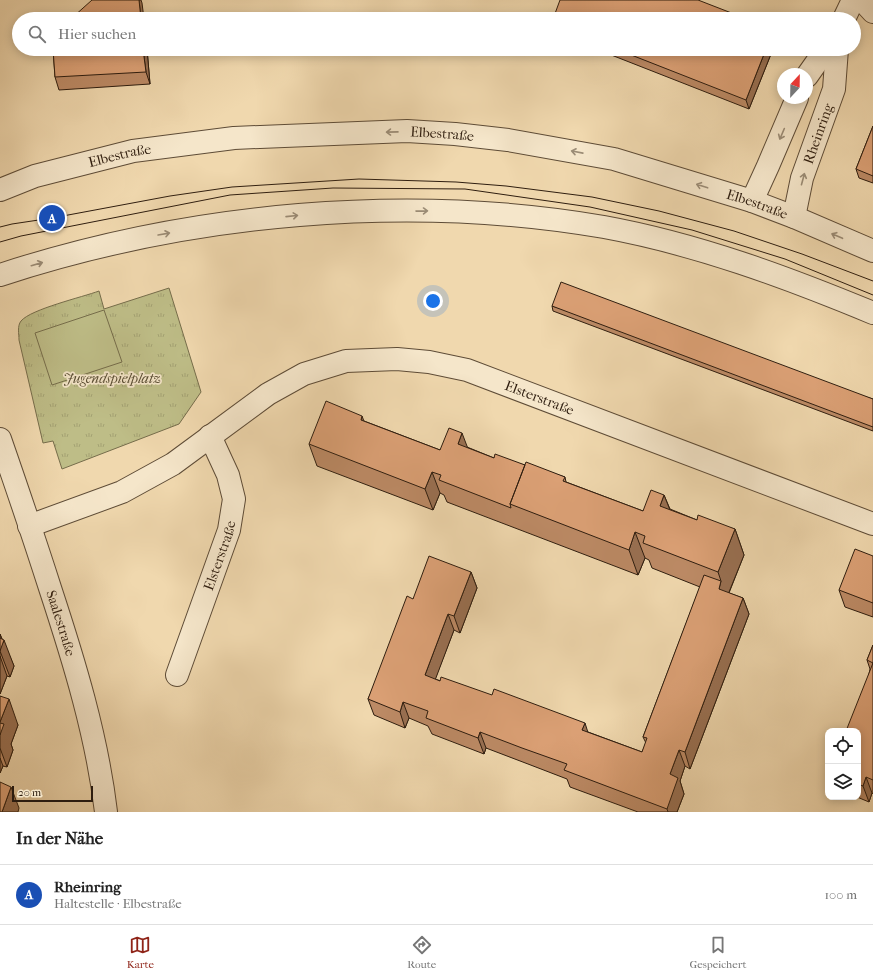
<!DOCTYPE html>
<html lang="de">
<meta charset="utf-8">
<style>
:root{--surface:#fff;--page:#f6f6f6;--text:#222;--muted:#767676;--line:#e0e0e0;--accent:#8f2418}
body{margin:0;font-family:"IM FELL French Canon",serif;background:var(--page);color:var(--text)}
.controls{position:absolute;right:12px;bottom:12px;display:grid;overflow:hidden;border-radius:8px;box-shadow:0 2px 10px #0003}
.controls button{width:36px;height:36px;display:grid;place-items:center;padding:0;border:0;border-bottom:1px solid var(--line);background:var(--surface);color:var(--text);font:20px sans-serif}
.compass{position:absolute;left:777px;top:68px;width:36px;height:36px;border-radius:50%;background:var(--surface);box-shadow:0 2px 10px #0003;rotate:22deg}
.scale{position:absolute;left:12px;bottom:10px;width:81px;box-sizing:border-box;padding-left:4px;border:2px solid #2e1d0f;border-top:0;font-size:11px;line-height:14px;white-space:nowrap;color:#2e1d0f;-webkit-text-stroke:3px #f5e6ca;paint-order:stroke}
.you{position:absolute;left:433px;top:301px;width:14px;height:14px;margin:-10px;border:3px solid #fff;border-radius:50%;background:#1a73e8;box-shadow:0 0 0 6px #1a73e833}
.badge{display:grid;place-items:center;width:26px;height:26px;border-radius:50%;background:var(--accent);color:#fff;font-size:13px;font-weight:700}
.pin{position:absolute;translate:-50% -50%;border:2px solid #fff;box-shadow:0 1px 4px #0006}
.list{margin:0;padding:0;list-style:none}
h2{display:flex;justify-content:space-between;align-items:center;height:52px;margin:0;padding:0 16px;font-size:17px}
h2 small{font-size:13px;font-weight:400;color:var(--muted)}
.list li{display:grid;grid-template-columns:26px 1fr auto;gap:12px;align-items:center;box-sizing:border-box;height:60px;padding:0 16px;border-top:1px solid var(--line)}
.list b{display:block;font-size:15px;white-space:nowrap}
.list p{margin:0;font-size:13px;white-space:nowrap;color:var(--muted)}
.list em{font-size:13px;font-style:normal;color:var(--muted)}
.icon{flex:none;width:22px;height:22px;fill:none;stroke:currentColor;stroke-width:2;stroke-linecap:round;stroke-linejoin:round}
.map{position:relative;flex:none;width:873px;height:812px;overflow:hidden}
.search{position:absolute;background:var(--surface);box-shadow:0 2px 10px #0003;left:12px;right:12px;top:12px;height:44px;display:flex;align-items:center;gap:10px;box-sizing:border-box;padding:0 14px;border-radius:22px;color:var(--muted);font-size:15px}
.sheet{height:112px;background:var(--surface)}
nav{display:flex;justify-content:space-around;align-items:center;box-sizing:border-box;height:56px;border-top:1px solid var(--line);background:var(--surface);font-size:11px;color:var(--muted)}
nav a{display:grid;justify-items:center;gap:2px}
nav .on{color:var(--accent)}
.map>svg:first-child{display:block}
.grass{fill:url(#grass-tufts);stroke:#766d4b}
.pitch{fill:#bebd87;stroke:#766d4b}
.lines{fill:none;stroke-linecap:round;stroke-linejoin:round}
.minor-casing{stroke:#5e4c37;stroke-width:24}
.tertiary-casing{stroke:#5e4c37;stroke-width:24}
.minor{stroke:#f5e6ca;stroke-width:22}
.tertiary{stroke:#f5e6ca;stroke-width:22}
.tram{stroke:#2e1d0f;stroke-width:1}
.wall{fill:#bc8a65;stroke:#2e1d0f}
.shaded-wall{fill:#997052;stroke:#2e1d0f}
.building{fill:#dba075;stroke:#2e1d0f}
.oneway{stroke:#9b8c76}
.labels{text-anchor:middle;stroke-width:3.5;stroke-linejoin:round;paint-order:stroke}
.street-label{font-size:14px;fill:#2e1d0f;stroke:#f5e6ca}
.park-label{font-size:14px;font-style:italic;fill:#594d33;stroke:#f5e6ca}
</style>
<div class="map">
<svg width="873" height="812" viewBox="0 0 873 812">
<defs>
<pattern id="grass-tufts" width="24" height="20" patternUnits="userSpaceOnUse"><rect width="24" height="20" fill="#bebd87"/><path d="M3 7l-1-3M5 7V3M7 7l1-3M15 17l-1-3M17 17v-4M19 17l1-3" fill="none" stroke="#a4a273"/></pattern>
</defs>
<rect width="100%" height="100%" fill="#f0d8ae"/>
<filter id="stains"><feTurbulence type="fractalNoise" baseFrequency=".005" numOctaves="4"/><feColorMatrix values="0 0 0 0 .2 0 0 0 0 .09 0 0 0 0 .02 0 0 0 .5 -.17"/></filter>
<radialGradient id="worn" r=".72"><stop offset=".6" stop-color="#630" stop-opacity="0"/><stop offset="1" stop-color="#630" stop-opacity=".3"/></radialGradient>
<path class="grass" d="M169,288l32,104 -22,32 -117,45 -9,-28 -10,2 -24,-103c0,-6 -2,-14 2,-19 10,-12 62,-24 78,-30l5,18z"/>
<path class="pitch" d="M104,310l18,52 -70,23 -17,-52z"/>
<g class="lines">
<defs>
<g id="minor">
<path d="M862,0l11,12"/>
<path d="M844,19l9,-19"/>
<path d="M807,76l19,-27"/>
<path d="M752,201l16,-35 29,-68"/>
<path id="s1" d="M794,217l8,-39 32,-89 3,-40"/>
<path id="s2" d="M0,439c17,49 34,99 50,149 24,73 47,148 56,224"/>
<path id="s3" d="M29,526l93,-34 51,-28 95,-70 36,-20 42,-13 51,-2 32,3 38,8 406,154"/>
<path id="s4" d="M177,675l52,-145 5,-31 -6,-24 -18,-39"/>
</g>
<g id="tertiary">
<path id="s5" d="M0,190l35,-14 98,-25 101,-13 173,-7 48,3 53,6 106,19 138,42 42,16 79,34"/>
<path d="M0,275c189,-62 407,-82 604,-48 93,17 182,50 269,86"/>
</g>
</defs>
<use href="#minor" class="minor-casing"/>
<use href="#tertiary" class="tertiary-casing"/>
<use href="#minor" class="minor"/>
<use href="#tertiary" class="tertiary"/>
<path class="tram" d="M0,227l12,-3 40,-6 118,-22 62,-9 127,-8 97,3 50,4 86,11 67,14 75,20 68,23 71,27
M0,242l21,-6 209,-41 103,-7 132,1 125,18 102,23 93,29 88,36"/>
</g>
<path class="wall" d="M53,49h94l3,35 -91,6 -4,-13z
M596,49h177l-24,60z
M873,126v57l-14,-5 -3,-9z
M552,306l321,93v32l-320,-120z
M364,421l76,29 27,-3 27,11 31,7 40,12 1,5 77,29 21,-16 6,14 27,11 38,9 9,26 -15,38 14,5 6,16 -59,155 -5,-3 -5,15 4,13 -7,18h-39l-68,-25 -3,-8 -39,-15 -42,-16 -2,6 -52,-20 -4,-8 -19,-8 -4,10 -31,-13 -6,-16 45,-100 58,-27 6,16 -17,45 -6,-3 -19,49 153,53 54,20 4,-9 -3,-6 57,-150 -48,-19 -3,-8 -4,-2 -7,17 -191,-73 -3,-7 -4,-2 -7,17 -116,-44 -8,-22z
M873,556v61l-28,-10 -6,-17z
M0,634l14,32 -4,11 -3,-1 -7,18z
M873,645v149l-1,-1 -3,9 -12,-5h1v-66l12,-62 -3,-9z
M0,696l18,29 -7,19 2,6 -6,17 -4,-1 -3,7z"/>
<path class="shaded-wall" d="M139,0h2l1,3 2,16h-3z
M143,49h4l3,35 -4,-12z
M766,49h7l-24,60 -3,-9z
M362,416l8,21 -9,-17z
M462,433l8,21 -12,-10z
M432,472l8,21 -7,17 -8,-21z
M664,495l10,25 -14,-14z
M735,529l9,26 -17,42 -8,-8 2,-8 -3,-9z
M635,532l10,26 -7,17 -9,-25z
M471,572l6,16 -17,45 -6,-17z
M743,598l6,16 -59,155 -5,-17z
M448,614l6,16 -23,61 -6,-16z
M0,634l3,9 1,-3 10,26 -4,11 -10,-26z
M0,656l7,20 -7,18z
M9,699l9,26 -7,19 2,6 -6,17 -7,-19v-26z
M403,702l6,16 -4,10 -5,-16z
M585,723l5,16 -8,-9z
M480,732l6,16 -2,6 -6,-16z
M679,750l6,16 -5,15 4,13 -7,18h-9l-1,-3 3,-35z
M0,758l3,8 -3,7z
M866,777l6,16 -3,9 -6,-16z
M11,787l8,21 -1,4h-16z"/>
<path class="building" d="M92,0h47l2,19h-75l7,-2z
M560,0h138l49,19h-194z
M53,49h90l3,23 -91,5z
M616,49h150l-20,51z
M873,126v50l-17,-7z
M561,282l312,117v28l-321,-121z
M326,401l36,15 -1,4 79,30 9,-22 13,5 -4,11 36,14 1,-4 30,11 -15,39 1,4 -72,-28 2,-5 -9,-3 -7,17 -116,-45z
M526,462l39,15 -2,4 80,30 8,-21 13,5 -4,11 37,14 1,-5 37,14 -17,43 -75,-29 2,-7 -10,-4 -6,18 -119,-46z
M855,549l18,7v47l-34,-13z
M429,556l42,16 -17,44 -6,-2 -23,61 15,6 1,-4 51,18 2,-6 91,34 -3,7 60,22 5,-14 -4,-1 61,-162 17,6 -2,8 24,9 -58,154 -6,-2 -9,24 8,4 -11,31 -103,-39 3,-6 -45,-16 -42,-16 -2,6 -52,-20 2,-7 -25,-9 -3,10 -32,-13 39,-103 6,3z
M0,638l4,2 -4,11z
M873,645v135l-7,-3 -3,9 -5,-2v-53h-12l27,-68 -6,-3z
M0,696l9,3 -9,23z
M0,723l4,1 -4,11z
M0,782l11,5 -9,25h-2z"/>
<defs><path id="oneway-shaft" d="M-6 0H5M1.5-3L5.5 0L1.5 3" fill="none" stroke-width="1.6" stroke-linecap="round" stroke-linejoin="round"/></defs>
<g class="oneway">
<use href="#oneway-shaft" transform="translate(392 132) rotate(179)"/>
<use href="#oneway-shaft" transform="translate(782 134) rotate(113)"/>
<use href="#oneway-shaft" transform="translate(577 152) rotate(-169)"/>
<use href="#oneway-shaft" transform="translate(803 179) rotate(-75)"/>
<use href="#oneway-shaft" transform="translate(702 186) rotate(-162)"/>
<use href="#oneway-shaft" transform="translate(422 211) rotate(-1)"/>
<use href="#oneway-shaft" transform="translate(292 216) rotate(-6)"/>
<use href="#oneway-shaft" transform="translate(164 234) rotate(-10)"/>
<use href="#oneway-shaft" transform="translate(837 236) rotate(-157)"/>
<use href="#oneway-shaft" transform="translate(37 264) rotate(-16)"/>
</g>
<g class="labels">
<g class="street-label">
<text dy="5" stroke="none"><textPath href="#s5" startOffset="449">Elbestraße</textPath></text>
<text dy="5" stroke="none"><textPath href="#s1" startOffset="87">Rheinring</textPath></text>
<text dy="5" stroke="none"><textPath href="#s5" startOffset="125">Elbestraße</textPath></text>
<text dy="5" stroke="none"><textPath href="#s5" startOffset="773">Elbestraße</textPath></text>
<text dy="5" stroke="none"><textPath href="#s3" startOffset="560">Elsterstraße</textPath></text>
<text dy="5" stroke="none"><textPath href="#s4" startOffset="127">Elsterstraße</textPath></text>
<text dy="5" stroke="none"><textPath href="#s2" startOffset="194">Saalestraße</textPath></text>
</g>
<g class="park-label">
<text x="112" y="383">Jugendspielplatz</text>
</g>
</g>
<rect width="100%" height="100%" filter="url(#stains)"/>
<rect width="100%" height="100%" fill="url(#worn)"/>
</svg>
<div class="controls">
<button><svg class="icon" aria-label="locate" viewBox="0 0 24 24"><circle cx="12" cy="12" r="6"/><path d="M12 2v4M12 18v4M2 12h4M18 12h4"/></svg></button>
<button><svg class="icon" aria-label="layers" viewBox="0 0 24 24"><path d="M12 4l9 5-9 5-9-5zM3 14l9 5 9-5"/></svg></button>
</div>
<svg class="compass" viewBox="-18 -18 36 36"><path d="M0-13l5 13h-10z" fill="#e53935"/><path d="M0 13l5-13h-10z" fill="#767676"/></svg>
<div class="scale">20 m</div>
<div class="you"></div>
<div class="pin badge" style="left:52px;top:218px;background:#1a4fb4">A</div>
<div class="search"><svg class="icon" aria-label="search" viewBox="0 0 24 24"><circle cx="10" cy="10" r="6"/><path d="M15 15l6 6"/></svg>Hier suchen</div>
</div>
<section class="sheet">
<h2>In der Nähe<small></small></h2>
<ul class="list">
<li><span class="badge" style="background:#1a4fb4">A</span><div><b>Rheinring</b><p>Haltestelle · Elbestraße</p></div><em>100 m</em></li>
</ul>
</section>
<nav>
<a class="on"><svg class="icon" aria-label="map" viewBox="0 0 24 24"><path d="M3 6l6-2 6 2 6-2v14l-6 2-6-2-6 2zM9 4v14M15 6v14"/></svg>Karte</a>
<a><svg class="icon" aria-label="directions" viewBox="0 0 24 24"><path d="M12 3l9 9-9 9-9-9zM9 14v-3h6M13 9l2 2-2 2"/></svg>Route</a>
<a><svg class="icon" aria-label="saved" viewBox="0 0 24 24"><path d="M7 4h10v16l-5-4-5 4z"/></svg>Gespeichert</a>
</nav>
